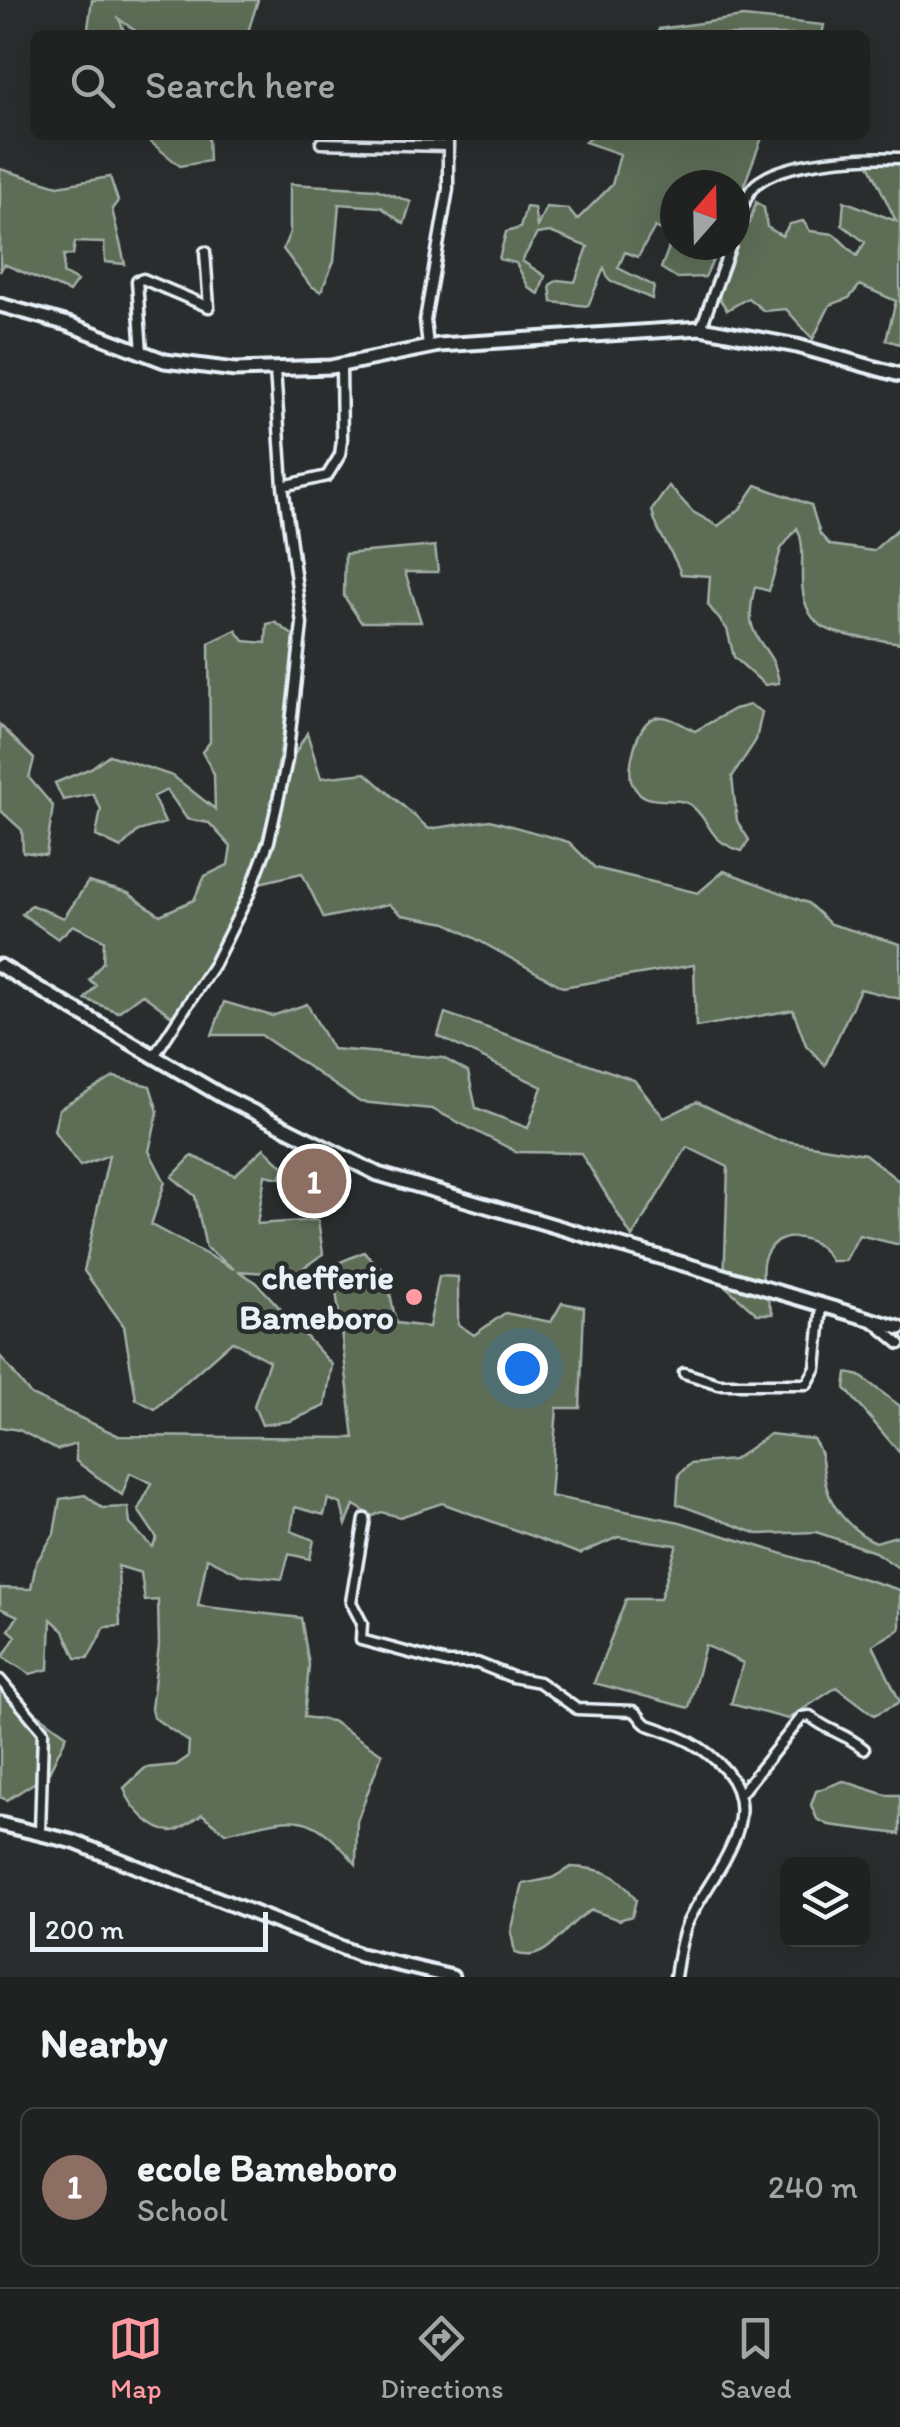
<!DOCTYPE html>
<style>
:root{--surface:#202222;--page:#2d2f2f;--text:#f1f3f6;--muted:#a2a4a5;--line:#3d3f40;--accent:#ff9aa2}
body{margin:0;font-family:Itim,sans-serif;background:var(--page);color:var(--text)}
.controls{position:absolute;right:30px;bottom:30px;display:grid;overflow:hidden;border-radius:15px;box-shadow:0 10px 40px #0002}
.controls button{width:90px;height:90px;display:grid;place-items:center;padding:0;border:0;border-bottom:2px solid var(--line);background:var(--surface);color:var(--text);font:50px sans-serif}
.compass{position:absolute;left:660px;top:170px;width:90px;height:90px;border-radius:50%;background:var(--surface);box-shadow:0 10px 40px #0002;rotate:20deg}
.scale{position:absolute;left:30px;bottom:25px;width:238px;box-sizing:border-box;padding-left:10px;border:5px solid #e8f1f8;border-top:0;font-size:28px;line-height:35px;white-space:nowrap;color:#e8f1f8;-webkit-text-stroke:8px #2a2d2e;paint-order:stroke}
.you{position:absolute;left:522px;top:1368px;width:35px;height:35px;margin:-25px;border:8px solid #fff;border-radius:50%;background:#1a73e8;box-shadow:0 0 0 15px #1a73e833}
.badge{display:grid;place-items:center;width:65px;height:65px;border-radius:50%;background:var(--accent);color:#fff;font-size:32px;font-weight:700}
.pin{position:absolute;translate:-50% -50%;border:5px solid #fff;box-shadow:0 2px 10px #0006}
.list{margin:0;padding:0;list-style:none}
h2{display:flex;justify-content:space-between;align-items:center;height:130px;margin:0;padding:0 40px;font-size:42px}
h2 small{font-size:32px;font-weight:400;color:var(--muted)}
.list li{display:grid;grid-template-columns:65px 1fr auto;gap:30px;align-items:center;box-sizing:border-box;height:160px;margin:0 20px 20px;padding:0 20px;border:2px solid var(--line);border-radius:15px}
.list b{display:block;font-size:38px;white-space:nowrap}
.list p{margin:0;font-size:32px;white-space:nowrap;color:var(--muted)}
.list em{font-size:32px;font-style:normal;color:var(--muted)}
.icon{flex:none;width:55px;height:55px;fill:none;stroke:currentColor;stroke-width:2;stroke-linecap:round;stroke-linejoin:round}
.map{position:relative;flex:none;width:900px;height:1977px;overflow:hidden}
.search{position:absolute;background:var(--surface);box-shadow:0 10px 40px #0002;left:30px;right:30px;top:30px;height:110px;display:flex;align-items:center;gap:25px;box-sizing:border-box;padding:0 35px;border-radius:15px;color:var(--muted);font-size:38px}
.sheet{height:310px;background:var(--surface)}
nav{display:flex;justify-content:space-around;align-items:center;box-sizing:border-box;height:140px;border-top:2px solid var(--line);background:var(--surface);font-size:28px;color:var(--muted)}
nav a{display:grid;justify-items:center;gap:5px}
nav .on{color:var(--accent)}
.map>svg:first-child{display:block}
.built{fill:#3a3f44}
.green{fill:#5d6d56;stroke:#a2afa7;stroke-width:2.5}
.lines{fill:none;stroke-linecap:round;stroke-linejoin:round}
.street-casing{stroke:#e8f1f8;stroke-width:15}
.secondary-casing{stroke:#e8f1f8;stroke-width:19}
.street{stroke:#2a2d2e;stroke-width:8}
.secondary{stroke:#2a2d2e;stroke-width:11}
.poi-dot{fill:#ff9aa2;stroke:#2a2d2e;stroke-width:4}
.labels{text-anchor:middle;stroke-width:9;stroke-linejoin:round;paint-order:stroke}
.poi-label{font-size:35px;font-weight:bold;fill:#e8f1f8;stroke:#2a2d2e;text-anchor:end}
</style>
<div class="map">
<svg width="900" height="1977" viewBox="0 0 900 1977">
<rect width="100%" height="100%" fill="#2a2d2e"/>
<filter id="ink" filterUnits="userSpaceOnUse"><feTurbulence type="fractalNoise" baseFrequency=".01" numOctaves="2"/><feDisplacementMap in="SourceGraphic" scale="20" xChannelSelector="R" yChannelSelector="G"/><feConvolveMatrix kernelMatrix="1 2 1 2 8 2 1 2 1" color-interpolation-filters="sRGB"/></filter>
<g filter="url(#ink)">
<path class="built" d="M329,1163l1,36 -16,18 -19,-1 6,-52z"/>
<path class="green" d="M92,0h166l-11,35h-106l-22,-16 7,16h-39z
M743,17l81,8 -2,10h-165l2,-6z
M142,135h66l1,26 -29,5z
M593,135h170l-28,74v-24h-60v60h45l-15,32 -28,1 -16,-10 12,-31 -18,-10 -17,30 -13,-5 -7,16 36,18 -2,13 -43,-19 -5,-12 -16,38 -36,-4 -2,-17 8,-5 17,2 13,-35 -38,-15 -13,2 -15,27 23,15 -6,18 -10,-6 -13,-25 -17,-4 7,-27 14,-4 6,-21 8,1 3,19 9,-20 22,2 9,11 35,-35 8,-31 -35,-12z
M867,160l33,2v182l-14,-4 10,-39 -36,-16 -11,13 -19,7 -17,34 -27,-30 -22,2 -16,-13 -21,12 -17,-26 19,-39h6l9,-25 5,4 7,-22 8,6 3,19 15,9 8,-12 13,-3 7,10 24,3 23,22 8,-14 -23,-17 2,-24 52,20z
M0,169l58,17 52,-9 8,24 -6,8 13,55 -20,-2 -1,-19 -29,-1 -2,13h-9l-1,18 14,8 -8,11 -65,-28 -4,8z
M290,184l86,5 35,13 -7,22 -23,-17 -42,-3 -5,57 -13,31 -11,-7 -27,-36 7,-17z
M756,485l55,20 9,29 10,11 43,6 27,-24v116c-55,-10 -100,-1 -98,-70 0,-16 2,-31 -5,-45l-16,21 -12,42 -14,-4c-16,59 18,51 24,96l-14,2 -31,-28 -7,-28 -19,-24 2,-29 -29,-2c-8,-23 -25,-41 -29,-64l17,-24 24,26 25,14 22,-17z
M435,546l3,26h-33l16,50h-60l-17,-26 1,-42z
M275,622l19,14c-15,144 -27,263 -121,381l-31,-23 -24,18 -33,-13 11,-14 -7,-5 14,-18 1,-22 -31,-15 -15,14 -36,-25 9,-9 33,13 24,-36 40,11 32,22 34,-15 11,-24 23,-11 3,-18 -22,-24 -22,-4 -20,-29 -14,7 12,26 -27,8 -17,17 -25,-12 5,-27 -8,-15 -30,6 -8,-17 36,-15 18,-13 64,21 42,33 -1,-35 -12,-22 8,-10 -1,-99 27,-13 8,11 22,2 1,-19z
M750,705l12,7 -6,28 -24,37 5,44 12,19 -7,11c-35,-10 -28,-26 -50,-45 -15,-13 -48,5 -60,-23 -6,-14 5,-57 20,-64 14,-7 30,6 43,12l39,-22z
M0,725l34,34 -5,19 24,28 -7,49 -23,-3 -1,-22 -22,-20z
M307,733l14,45 45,-5 63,56 61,-9 79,22 26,26 103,25 26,-22 84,32 22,21 70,20v55l-40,-10 -35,76 -19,-20 -13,-35 -97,17 -2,-62 -131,22 -116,-64 -45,-8 -13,-11 -65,14 -22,-45 -47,11 25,-67 11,-57z
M224,1002l48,14 35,-12 25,45 111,9 25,14 8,36 52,20 14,-41 -104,-51 7,-23 189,67 30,38 33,-16 77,37 91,15 35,28v63l-41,-10 -14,26h-14c-13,-28 -57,-34 -67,-2 -5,18 3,38 9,55h-16l-33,-29 4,-118 -41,-20 -55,90 -51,-84 -64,-1 -85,-43 -72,-7 -99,-67h-49z
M114,1077l36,9 8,26 -9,39 16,31 -14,43 83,44 -28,-21 -11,-52 -23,-19 20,-21 43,19 29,-27 20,19 -4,11 -15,-3 -8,49 61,-4 5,34 -30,21 -55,-4 18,11 76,83 -7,41 -35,15 -28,4 -8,-19 15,-45 -37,-20 -77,68 -19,-10 -12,-73 -40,-55 25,-116 -29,11 -26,-35 5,-22z
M364,1252l22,21 10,50 33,4 10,-51 19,1v47l16,11 31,-22 46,9 11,-19 22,4 -4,101h-23l-7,88 130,26 220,68v39l-27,16 27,57 -26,13 -37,-28 -49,32 -57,-15 12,-41 -38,-18 -16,63 -95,-25 32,-84h34l17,-54 -59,-8 -38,17 -138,-51 -42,14 -19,-5 -8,4 -19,-11 -8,20 -5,-21 -13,-5 -4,16 -29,-8 -4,24 23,9 -4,19 -21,-5 -7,25 -40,-4 -35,-17 -9,48 103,12 8,47 -5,52 28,4 50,33 -25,67 -1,43c-49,-58 -62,-47 -131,-31l-23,-19c-9,6 -19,16 -29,17 -20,2 -44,-26 -49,-43l21,-20 31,-3 12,-8 1,-15 -36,-25 -2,-8 8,-63 -1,-46 -13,1 -4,-28 -23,-7 2,60 -15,1 -17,31h-12l-12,-27 -13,-12 -2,50 -19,5 -27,-17 13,-21 -7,-6 9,-14 -18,-8v-20l31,1 5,-26 18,-29 6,-35 25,-4 17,13 26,-1 2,17 22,23 5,-9 -19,-28 14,-27 -22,-10 -8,22 -46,-34v-17l-19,6 -38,-20 -19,-3v-71l31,39 88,41 235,2 -21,-173z
M847,1373l13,3 40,30v47l-55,-65z
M770,1434l43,5c13,17 8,33 15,53 7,21 28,42 48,50l24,-7v34l-25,-17 -59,-20 -58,2 -81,-30 2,-30 11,-10 43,-4z
M0,1687l67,48 -19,39 -41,26 -7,-3z
M843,1781l43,14h14v39l-71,-9 -12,-6 -6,-14 5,-14z
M571,1867c32,1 48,7 65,33l-4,16 -13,4 -27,-10c-29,13 -43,56 -77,43l-4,-21 12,-48 29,-6z"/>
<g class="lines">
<defs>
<path id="street" d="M321,143l127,3
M735,233c5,-15 9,-38 21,-49 29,-24 107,-28 144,-26
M701,328l30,-83
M428,346l-3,-26 23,-131v-54
M142,353l-5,-72 6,-2 66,28 -4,-55
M283,486l44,-10 13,-21 2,-15 -1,-74
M154,1056l60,-92 35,-70 20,-53 18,-81 15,-136 -19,-138 -8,-116
M875,1323l25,21
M684,1373l35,11h88l9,-16 6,-62
M365,1519l-14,83 11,21 -1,17 86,23h30l35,14 27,5 38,27 56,2c8,4 8,12 15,14 32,11 55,19 78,46 42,51 -18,106 -39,153 -7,17 -9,35 -12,53
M0,1680l43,51 -3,102
M740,1794l62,-77 8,-1c17,15 35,17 54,33"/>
<path id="secondary" d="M0,305l68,19 97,37 70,9 96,-3 108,-22 262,-17 96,18 103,29
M0,966l222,130 156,78 522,154
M0,1824l74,18 286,113 92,22"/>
</defs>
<use href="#street" class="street-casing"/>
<use href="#secondary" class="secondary-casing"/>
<use href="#street" class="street"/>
<use href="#secondary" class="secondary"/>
</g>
</g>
<circle class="poi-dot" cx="414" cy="1297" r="10"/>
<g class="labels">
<g class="poi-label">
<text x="394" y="1289">chefferie<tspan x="394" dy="40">Bameboro</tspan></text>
</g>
</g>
</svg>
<div class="controls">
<button><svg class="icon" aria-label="layers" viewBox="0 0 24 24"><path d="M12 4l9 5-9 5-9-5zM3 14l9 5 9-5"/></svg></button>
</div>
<svg class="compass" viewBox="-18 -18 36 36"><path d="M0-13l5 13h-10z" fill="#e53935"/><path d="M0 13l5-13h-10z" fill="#a2a4a5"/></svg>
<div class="scale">200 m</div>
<div class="you"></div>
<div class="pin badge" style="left:314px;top:1181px;background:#8d6e63">1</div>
<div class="search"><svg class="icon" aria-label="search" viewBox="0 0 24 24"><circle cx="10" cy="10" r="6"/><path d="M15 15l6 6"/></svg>Search here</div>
</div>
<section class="sheet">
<h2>Nearby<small></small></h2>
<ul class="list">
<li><span class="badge" style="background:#8d6e63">1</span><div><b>ecole Bameboro</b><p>School</p></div><em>240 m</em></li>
</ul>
</section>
<nav>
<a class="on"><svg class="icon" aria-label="map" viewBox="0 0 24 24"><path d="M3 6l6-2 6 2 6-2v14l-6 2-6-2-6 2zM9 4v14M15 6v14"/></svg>Map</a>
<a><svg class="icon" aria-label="directions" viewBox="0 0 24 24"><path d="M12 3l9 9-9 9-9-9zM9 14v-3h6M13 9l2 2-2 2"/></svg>Directions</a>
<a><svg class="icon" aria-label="saved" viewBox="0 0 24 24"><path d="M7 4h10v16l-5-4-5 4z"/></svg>Saved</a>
</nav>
